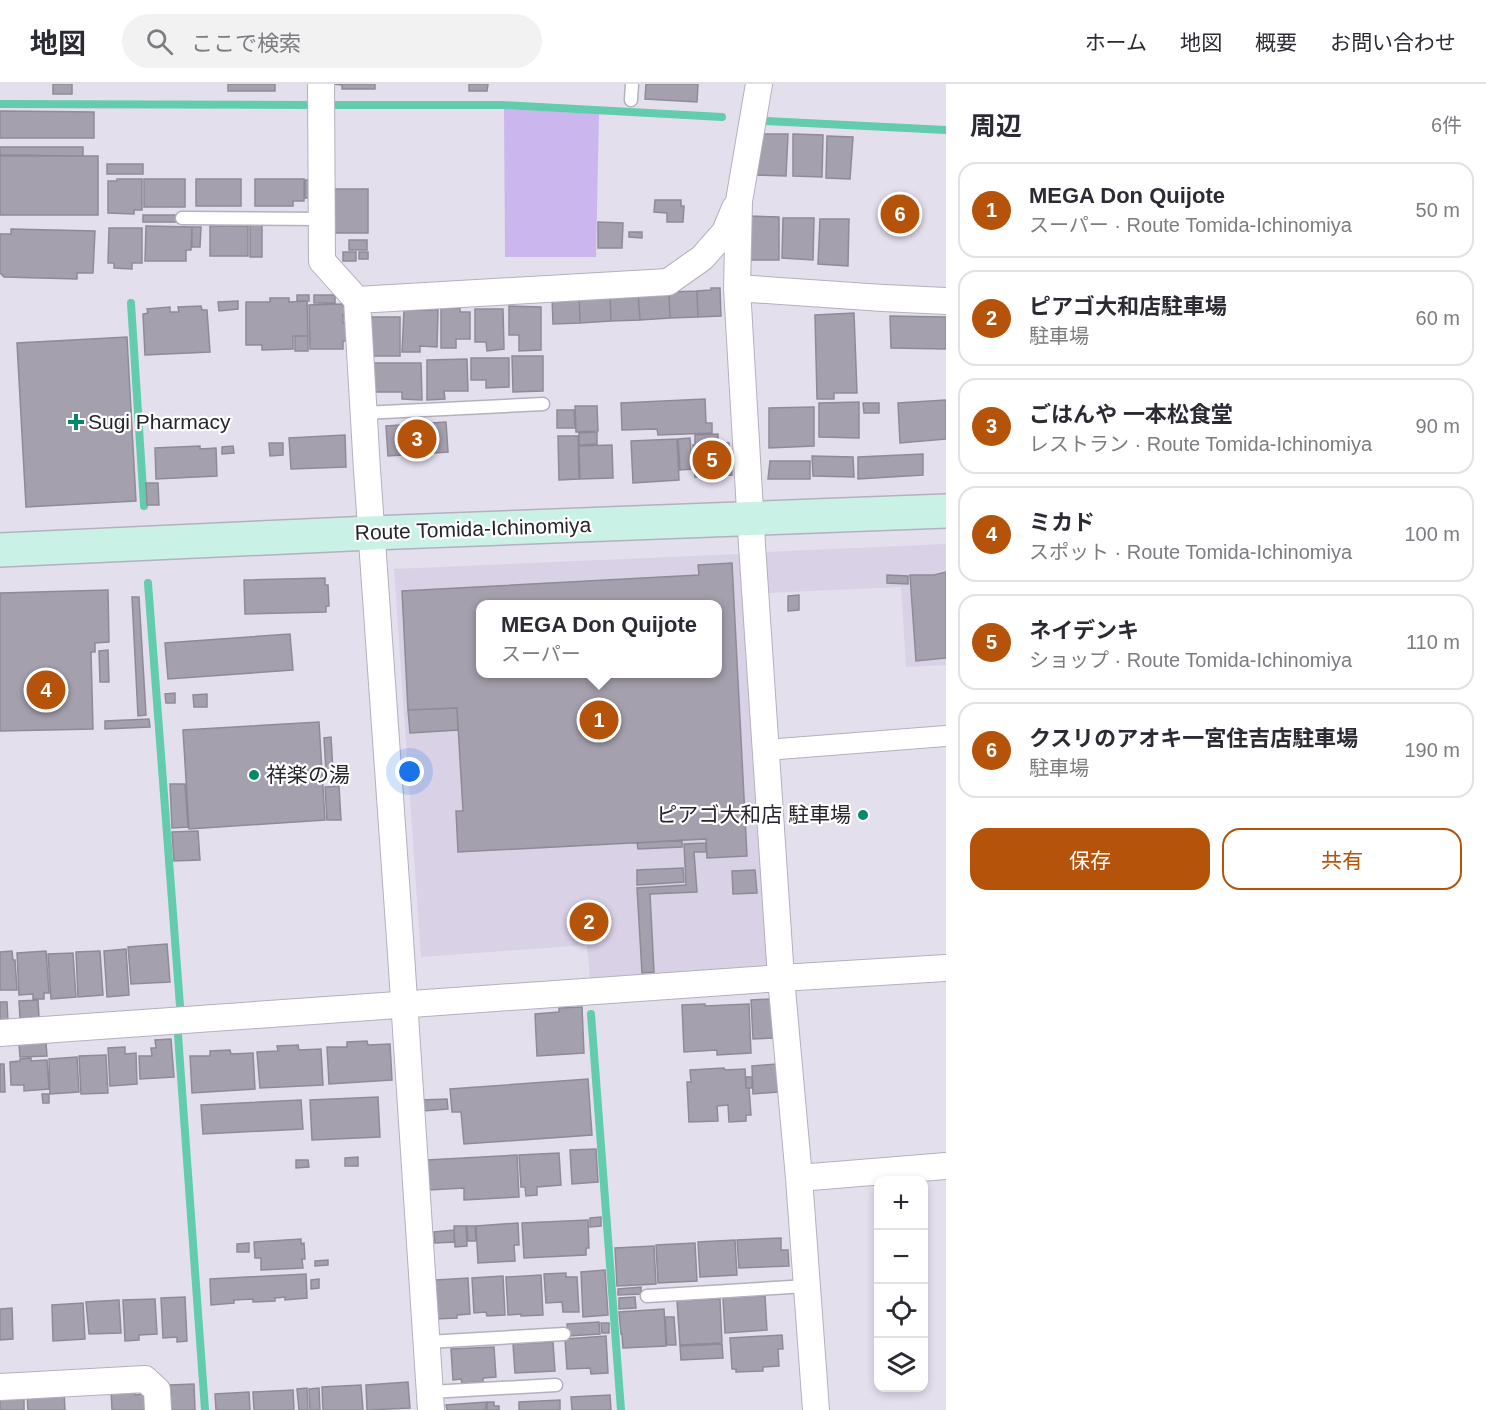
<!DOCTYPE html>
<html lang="ja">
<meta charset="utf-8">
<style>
:root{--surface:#fff;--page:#f2f2f3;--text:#2b2b33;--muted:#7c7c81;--line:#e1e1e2;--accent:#b45309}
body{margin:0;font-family:Helvetica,"Noto Sans JP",sans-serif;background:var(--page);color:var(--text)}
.controls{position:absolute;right:18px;bottom:18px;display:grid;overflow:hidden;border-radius:12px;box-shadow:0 3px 9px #0003}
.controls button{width:54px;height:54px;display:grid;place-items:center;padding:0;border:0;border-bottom:2px solid var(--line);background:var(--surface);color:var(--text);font:30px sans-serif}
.you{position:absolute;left:410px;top:688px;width:21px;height:21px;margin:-15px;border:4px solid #fff;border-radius:50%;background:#1a73e8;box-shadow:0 0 0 9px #1a73e833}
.badge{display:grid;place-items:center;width:39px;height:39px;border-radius:50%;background:var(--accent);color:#fff;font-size:20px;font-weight:700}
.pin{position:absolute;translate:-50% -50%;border:3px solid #fff;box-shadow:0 2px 6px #0006}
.popup{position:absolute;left:476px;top:516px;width:246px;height:78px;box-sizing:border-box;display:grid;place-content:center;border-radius:12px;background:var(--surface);filter:drop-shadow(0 2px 4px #0005);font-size:20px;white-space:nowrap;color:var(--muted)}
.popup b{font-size:22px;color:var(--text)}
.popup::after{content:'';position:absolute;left:50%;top:100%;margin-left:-12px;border:12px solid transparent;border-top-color:var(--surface)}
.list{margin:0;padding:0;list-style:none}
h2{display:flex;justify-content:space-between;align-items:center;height:78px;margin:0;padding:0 24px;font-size:26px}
h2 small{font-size:20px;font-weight:400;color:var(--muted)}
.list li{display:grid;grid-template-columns:39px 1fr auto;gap:18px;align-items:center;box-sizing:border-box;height:96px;margin:0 12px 12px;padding:0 12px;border:2px solid var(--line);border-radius:18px}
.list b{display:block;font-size:22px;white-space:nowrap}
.list p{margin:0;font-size:20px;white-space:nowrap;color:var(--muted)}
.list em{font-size:20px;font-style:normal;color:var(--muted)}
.actions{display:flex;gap:12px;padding:18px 24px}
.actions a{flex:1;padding:14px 0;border:2px solid var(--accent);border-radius:18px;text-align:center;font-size:21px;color:var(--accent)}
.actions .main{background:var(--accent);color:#fff}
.icon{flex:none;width:33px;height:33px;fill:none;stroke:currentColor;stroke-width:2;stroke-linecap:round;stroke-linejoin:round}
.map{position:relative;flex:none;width:946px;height:1326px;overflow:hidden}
header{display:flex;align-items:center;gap:36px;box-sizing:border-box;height:84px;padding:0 30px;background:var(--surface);border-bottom:2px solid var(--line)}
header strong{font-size:28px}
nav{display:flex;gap:33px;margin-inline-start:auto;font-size:21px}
.search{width:420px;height:54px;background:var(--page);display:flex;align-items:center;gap:15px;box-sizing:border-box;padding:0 21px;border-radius:33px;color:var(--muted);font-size:22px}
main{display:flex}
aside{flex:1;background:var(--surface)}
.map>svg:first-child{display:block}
.built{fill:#d9d1e6;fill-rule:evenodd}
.green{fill:#ccb6ee}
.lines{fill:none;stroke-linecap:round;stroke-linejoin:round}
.stream{stroke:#63ccac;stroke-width:8}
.building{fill:#a5a0ad;stroke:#8f8a97;stroke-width:1.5;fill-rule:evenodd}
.service-casing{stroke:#b5b0bd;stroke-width:15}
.pedestrian-casing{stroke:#b5b0bd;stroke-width:22}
.minor-casing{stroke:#b5b0bd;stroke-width:28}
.secondary-casing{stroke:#b5b0bd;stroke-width:36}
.service{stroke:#fff;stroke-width:12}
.pedestrian{stroke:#fff;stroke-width:20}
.minor{stroke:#fff;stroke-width:26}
.secondary{stroke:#caf1e6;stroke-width:33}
.poi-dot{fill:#06886b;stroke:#fff;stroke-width:2}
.labels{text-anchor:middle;stroke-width:4.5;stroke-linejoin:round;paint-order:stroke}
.poi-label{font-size:21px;fill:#26242a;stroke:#fff;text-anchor:start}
.street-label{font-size:21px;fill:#26242a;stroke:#fff}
</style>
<header>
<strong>地図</strong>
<div class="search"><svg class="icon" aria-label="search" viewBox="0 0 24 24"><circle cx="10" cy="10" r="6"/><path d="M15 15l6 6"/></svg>ここで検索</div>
<nav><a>ホーム</a><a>地図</a><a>概要</a><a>お問い合わせ</a></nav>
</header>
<main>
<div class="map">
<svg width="946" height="1326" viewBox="0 0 946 1326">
<rect width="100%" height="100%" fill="#e4dfed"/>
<path class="built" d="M946,460v121l-40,2 -5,-80 -133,6 -2,-41z
M739,470l30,407 -6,6 -173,12 -3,-34 -166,12 -27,-388zM480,520h238v70h-238z"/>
<path class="green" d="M504,25l95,5 -3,143h-91z"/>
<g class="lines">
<path class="stream" d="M0,20l315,1
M326,21h176l220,12
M766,37l180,9
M131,219l13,203
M148,499l32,423
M591,930l30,396
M178,951l27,375"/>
</g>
<path class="building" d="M53,0h19v10h-19z
M228,0h47v7h-47z
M333,0h42v5h-33v-4z
M469,0h19l-1,7h-18z
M646,0h52l-1,18 -52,-3z
M0,27l94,1v26h-94z
M755,50h33l-2,42 -31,-1z
M793,50l30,1 -1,42 -29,-1z
M827,52l26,1 -3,42 -24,-1z
M0,63h83v9l-83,-1z
M0,72h98v59h-98z
M107,80h36v10h-36z
M117,95h25v31h-8v4l-26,-1v-32h9z
M144,95h41v28h-41z
M196,95h45v27h-45z
M255,95h49v22h-11v5h-38z
M305,96h7v18h-7z
M335,105h33v44h-34z
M655,116h26v6h3l-1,16h-16v-9l-13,-1z
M143,131h35v7h-35z
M748,132l31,1v43h-31z
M783,134h31l-1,42 -31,-2z
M820,135h29l-1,47 -30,-2z
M598,138l25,1 -1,25h-24z
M250,141h12v32h-12z
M146,142l46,1 -1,23h-5v11h-41z
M210,142h38v30h-38z
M192,143h9l-1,20h-8z
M109,144h33v35h-10v6l-18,-1v-5h-6z
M11,145l84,2 -2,42h-16v6l-73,-2 -4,-4v-39h11z
M629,148h13v6l-13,-1z
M349,156h18v10h-18z
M343,168h13v9h-13z
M359,168h9v7h-9z
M711,204h9l1,28 -23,1 -1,-26 14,-1z
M697,207l1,26 -28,1 -1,-26z
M669,208l1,26 -30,2 -2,-26z
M638,210l2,26 -29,1 -1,-26z
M297,211h12v6h-12z
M314,211h21v8h-21z
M610,211l1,26 -31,2 -1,-27z
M579,212l1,27 -27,1 -1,-27z
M270,214h19v4l18,-1 1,35h-15v13l-31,1v-5h-16v-43h24z
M238,217v8l-19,2 -1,-9z
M343,220v2h4l1,9h-5v8h5v18h-5v8h-33l-1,-44z
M201,222l1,4h5l3,42 -65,3 -2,-41 5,-1 -1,-4 23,-2v5h9l-1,-5z
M509,222l32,1v43l-22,1v-16h-10z
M441,224h19v4h10v27h-14v9h-15z
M475,225h28l1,40 -17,2 -1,-9h-11z
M404,226h34l-1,37 -17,-1v6h-18z
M854,229l3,80h-23v6h-17l-2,-84z
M890,232l56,1v32l-55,-1z
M369,233h31v39h-31z
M295,252h13v15h-13z
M127,253l9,164 -110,6 -9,-164z
M512,272h31v35l-30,1z
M471,274h38v29l-23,1v-8h-15z
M467,275l1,32h-24l1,8 -18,1v-40z
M373,279h48l1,37 -20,-1v-7h-28z
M705,315l1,24h6v10l-54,2 -1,-6 -35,1 -1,-27z
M946,316v39l-46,4 -2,-40z
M859,318v36l-40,-1v-34z
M863,319h16v10h-15z
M575,322h22l1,25 -22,1z
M814,323v39l-45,2v-40z
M557,326h17l1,18h-18z
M446,338l2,30 -60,4 -2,-30z
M597,348v12l-18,1v-12z
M718,350v9h11l3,32 -37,2 -2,-32h2v-10z
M345,351l1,32 -55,2 -2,-31z
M558,352h20l1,43 -20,1z
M690,354l2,31 -12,1 -2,-31z
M677,355l2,41 -46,3 -2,-42z
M269,359h14v12l-13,1z
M612,361l1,33 -33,1 -1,-33z
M200,362v3l16,-1 1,28 -61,3 -1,-31z
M233,362l1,7 -12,1v-7z
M923,370v21l-65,4v-22z
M812,372l41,1 1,20 -41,-1z
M770,377h40v18h-42z
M146,399h12l1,22h-12z
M732,479l15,293 -40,2 -1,-19 -248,13 -2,-41h7l-6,-103 -49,2 -6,-119 297,-16 -1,-10zM480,520h238v70h-238z
M946,488v86l-30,3 -6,-86h24z
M887,491l21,1v8l-21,-1z
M325,494v7h3l1,21h-3v6l-81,2 -1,-34z
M108,506l1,52 -14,1v9h-4l2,77 -93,2v-138z
M799,511v15l-11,1v-15z
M132,513h7l7,118 -8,1z
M290,550l3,36 -125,9 -3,-36z
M108,566l1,32h-9l-1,-31z
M175,609v10h-9l-1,-9z
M207,610v13h-13l-1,-12z
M457,624l1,22 -48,3 -2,-23z
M149,635l1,8 -45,2v-8z
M319,638l6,98 -136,9 -6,-99z
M331,653l2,34 -7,1 -2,-34z
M170,700h15l3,43 -16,1z
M339,702l2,34h-14l-2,-33z
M198,747l2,29 -26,1 -2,-29z
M682,756v7l-44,2 -1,-6z
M706,759v9h-12l3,40 -47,2 4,78 -12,1 -5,-85 49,-3 -2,-41z
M683,784l1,14 -47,3v-15z
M755,786l2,23 -24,1 -1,-23z
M167,860l3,38 -39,2 -3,-37z
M126,865l3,46 -22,2 -3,-46z
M12,867l1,9h2l2,30h-17v-38z
M46,867l3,42h-5v6h-11v-5l-14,1 -2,-42z
M100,867l3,44 -25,2 -2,-45z
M73,869l3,44 -25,2 -3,-45z
M771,915l2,39 -20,1 -2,-39z
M38,916l1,17 -19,1 -1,-17z
M0,918h7l1,20h-8z
M705,920v2l44,-2 2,49 -34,2v-5l-33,2 -2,-47z
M582,923l2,46 -47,3 -2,-42 24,-2v-4z
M171,955l3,38 -34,2 -1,-23h13l-1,-8h5l-1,-8z
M367,957l1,4 22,-1 2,36 -63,4 -2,-37h20v-5z
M46,959l1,13 -27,1 -1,-13z
M298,961l1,5 22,-1 2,36 -63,3 -3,-36 21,-1 -1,-5z
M125,963v7l11,-1 1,31 -27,2 -2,-38z
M230,966l1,4 22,-1 2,36 -63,4 -2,-37h20v-5z
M106,971l2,38 -27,1 -2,-38z
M77,973l2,35 -29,2 -1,-35z
M31,974v3l16,-1 2,29 -25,2v-6h-13l-1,-23 10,-1v-2z
M0,980h4l1,28h-5z
M776,980l2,28 -25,2 -1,-28z
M724,984l1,2 20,-1 1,19h3l2,27h-5v6l-17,1 -1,-17 -11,1 1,15 -29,1 -2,-40h4l-1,-12z
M746,993h6v11h-6z
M588,995l4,56 -128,9 -3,-32h-9l-2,-23z
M42,1010h7v9h-6z
M378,1013l2,40 -68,3 -2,-40z
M447,1015l1,10 -25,2 -1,-11z
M301,1016l2,29 -100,5 -2,-29z
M596,1065l2,33 -26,2 -2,-34z
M559,1069l2,32 -24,2v8l-11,1 -1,-9h-4l-2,-32z
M517,1071l2,42 -55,3v-12l-35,2 -2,-30z
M358,1073v9h-13v-8z
M296,1076h12l1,7 -13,1z
M601,1133v9l-11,1v-9z
M588,1136l1,28h-3v7l-62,3 -2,-35z
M518,1139l1,22h-5l1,16 -37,2 -2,-37z
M454,1142h12l1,20 -12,1z
M467,1142h8l1,15h-8z
M454,1146v12l-19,1 -1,-11z
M781,1154v12h7l1,16 -50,2 -2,-28z
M301,1155v5l3,-1 1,16h-3l1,9 -42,2v-12h-6l-1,-16z
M735,1156l2,35 -37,2 -2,-35z
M249,1159v9h-12v-8z
M695,1159l2,38 -39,2 -2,-38z
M654,1162l2,38 -39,2 -2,-38z
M328,1176v5l-13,1v-5z
M605,1186l3,45 -25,2 -2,-45z
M566,1189v4h11l2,35h-16l-1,-10 -16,1 -2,-29z
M306,1190l1,24 -22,2v-3l-10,1v3l-22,1v-3l-19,1v3l-23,2 -1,-26z
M541,1191l2,40 -22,1v-2l-13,1 -2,-38z
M503,1192l2,39 -18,1 -1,-4 -12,1 -2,-35z
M468,1194l2,36 -13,1v3l-22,1 -1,-16h3l-1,-23z
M319,1195v9l-8,1v-9z
M641,1203v7l-23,1v-6z
M765,1212l2,34 -42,3 -2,-35z
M185,1213l2,44 -10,1v-5l-14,1 -2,-40z
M635,1213l1,11 -17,1v-11z
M155,1215l2,35 -18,1v5l-14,1 -2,-41z
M720,1215l2,44 -42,2 -3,-44z
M119,1216l2,33 -32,1 -3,-32z
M83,1219l2,36 -32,2 -1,-36z
M12,1224l1,31 -13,1v-31z
M664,1225l2,37 -43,2 -1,-14h-1l-2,-22z
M665,1233h9l2,28h-9z
M599,1238l1,12 -32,2 -1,-12z
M601,1239h8v10h-7z
M782,1251l1,14h-5l1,17 -16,1v4l-27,1v-3h-4l-2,-31z
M606,1252l2,37 -17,1 -1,-6 -23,1 -2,-30z
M553,1258l2,29 -40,2 -2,-29z
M722,1260l1,14 -42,2 -1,-14z
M494,1263l2,30 -13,1v4l-21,1 -1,-4 -8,1 -2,-31z
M408,1298l2,26 -43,2 -1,-25z
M194,1300l1,26h-27l-1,-14h4l-1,-11z
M361,1301l2,25h-40l-1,-23z
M134,1304l1,7 9,-1 1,16h-33l-1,-21z
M307,1304l1,22h-9l-2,-21z
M319,1304l1,22h-10l-1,-21z
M293,1306l1,20h-40l-1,-18z
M64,1307l1,19h-37l-1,-17z
M249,1308l1,18h-34l-1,-16z
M24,1311v15h-24v-14z
M610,1311l1,15h-39l-1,-13z
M560,1316v10h-41v-8z
M486,1318v8h-39l-1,-5z
M487,1318h7v4h5v4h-12z"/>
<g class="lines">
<defs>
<path id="service" d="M631,16l1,-16
M182,134l140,1
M363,329l180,-9
M647,1212l160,-10
M427,1258l137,-8
M430,1308l126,-7"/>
<path id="pedestrian" d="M766,666l180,-14"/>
<path id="minor" d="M321,0l1,177 35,39
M759,0l-20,117 -2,87 15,257 29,433 18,200 147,-12
M737,204l146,10 63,3
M357,216l10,170 33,469 31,471
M357,216l311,-18 34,-24 23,-26 10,-24
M0,949l781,-55 165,-10
M799,1094l17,232
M0,1303l145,-8 12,11 1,20"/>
<path id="secondary" d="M0,466l371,-17 575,-22"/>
</defs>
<use href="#service" class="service-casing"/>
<use href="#pedestrian" class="pedestrian-casing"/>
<use href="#minor" class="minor-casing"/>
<use href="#secondary" class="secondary-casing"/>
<use href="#service" class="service"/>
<use href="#pedestrian" class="pedestrian"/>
<use href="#minor" class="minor"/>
<use href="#secondary" class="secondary"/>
</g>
<g class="poi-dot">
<path d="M73 329h6v6h6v6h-6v6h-6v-6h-6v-6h6z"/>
<circle cx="254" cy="691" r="6"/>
<circle cx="863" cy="731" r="6"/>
</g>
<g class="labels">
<g class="poi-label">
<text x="88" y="345">Sugi Pharmacy</text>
<text x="266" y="698">祥楽の湯</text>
<text x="851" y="738" text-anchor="end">ピアゴ大和店 駐車場</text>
</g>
<g class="street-label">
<text transform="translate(473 445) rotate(-2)" y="7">Route Tomida-Ichinomiya</text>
</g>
</g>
</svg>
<div class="controls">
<button>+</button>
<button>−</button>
<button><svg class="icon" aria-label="locate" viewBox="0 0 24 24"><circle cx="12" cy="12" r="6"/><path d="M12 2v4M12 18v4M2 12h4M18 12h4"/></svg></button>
<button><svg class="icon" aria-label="layers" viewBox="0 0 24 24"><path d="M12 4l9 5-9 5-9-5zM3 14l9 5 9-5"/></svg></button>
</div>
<div class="you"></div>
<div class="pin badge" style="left:599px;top:636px">1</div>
<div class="popup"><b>MEGA Don Quijote</b>スーパー</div>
<div class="pin badge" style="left:589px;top:838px">2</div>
<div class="pin badge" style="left:417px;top:355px">3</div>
<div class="pin badge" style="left:46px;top:606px">4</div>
<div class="pin badge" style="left:712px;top:376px">5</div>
<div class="pin badge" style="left:900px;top:130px">6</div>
</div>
<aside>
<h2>周辺<small>6件</small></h2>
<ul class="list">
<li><span class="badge">1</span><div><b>MEGA Don Quijote</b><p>スーパー · Route Tomida-Ichinomiya</p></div><em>50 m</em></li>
<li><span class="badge">2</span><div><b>ピアゴ大和店駐車場</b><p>駐車場</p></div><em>60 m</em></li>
<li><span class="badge">3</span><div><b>ごはんや 一本松食堂</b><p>レストラン · Route Tomida-Ichinomiya</p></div><em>90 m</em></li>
<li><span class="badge">4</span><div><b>ミカド</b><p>スポット · Route Tomida-Ichinomiya</p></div><em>100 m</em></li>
<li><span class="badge">5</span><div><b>ネイデンキ</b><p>ショップ · Route Tomida-Ichinomiya</p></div><em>110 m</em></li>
<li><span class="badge">6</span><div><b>クスリのアオキ一宮住吉店駐車場</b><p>駐車場</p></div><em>190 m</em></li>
</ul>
<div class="actions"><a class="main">保存</a><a>共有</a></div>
</aside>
</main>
